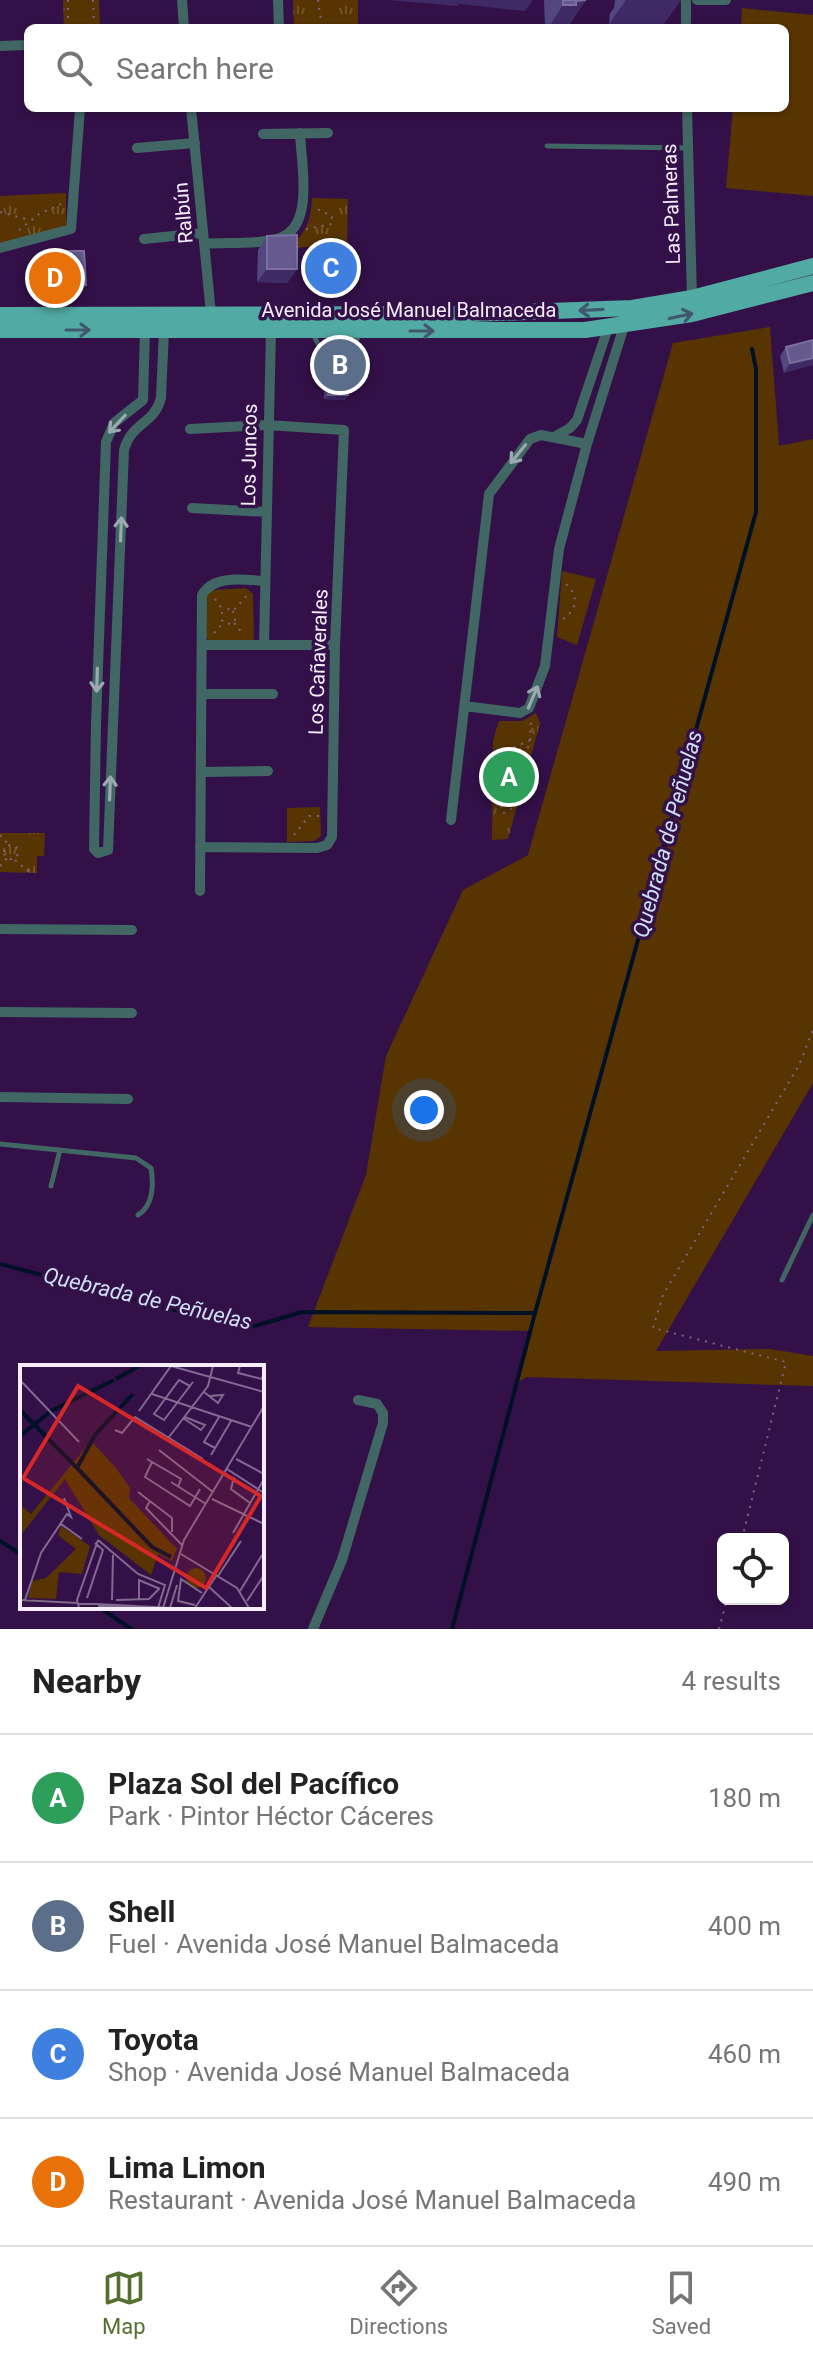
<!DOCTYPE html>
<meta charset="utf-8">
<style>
:root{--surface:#fff;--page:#f6f6f6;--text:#222;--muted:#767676;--line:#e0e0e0;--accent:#546f2f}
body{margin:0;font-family:Roboto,sans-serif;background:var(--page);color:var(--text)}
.controls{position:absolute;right:24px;bottom:24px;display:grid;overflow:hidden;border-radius:12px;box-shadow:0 2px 6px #0004}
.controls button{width:72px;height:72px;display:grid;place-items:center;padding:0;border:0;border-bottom:2px solid var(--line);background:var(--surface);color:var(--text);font:40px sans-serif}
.you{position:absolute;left:424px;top:1110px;width:28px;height:28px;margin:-20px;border:6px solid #fff;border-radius:50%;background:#1a73e8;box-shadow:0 0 0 12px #1a73e833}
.badge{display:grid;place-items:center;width:52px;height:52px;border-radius:50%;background:var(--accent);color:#fff;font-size:26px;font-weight:700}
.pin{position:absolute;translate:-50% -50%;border:4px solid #fff;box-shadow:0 2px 8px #0006}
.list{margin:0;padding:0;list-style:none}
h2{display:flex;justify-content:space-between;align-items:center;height:104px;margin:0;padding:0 32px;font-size:34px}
h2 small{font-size:26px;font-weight:400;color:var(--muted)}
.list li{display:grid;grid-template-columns:52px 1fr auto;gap:24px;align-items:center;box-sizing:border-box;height:128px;padding:0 32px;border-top:2px solid var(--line)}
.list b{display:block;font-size:30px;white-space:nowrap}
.list p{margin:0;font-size:26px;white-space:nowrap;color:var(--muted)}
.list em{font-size:26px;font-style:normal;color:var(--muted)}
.icon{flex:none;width:44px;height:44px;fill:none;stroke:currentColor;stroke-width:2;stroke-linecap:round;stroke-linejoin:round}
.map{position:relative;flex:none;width:813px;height:1629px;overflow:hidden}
.search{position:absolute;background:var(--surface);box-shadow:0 2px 6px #0004;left:24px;right:24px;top:24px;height:88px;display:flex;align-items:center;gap:20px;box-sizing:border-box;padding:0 28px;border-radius:12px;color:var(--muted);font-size:30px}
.sheet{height:616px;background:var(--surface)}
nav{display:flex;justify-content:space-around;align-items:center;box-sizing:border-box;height:112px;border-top:2px solid var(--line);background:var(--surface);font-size:22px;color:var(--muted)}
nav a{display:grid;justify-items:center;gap:4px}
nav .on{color:var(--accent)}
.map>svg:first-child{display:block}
.grass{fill:#583500}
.park{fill:url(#park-tufts)}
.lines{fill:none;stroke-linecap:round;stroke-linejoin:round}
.stream{stroke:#001027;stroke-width:4}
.path{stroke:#7b638a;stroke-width:2;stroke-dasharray:2 6;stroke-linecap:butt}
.service{stroke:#406764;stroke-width:5}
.minor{stroke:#406764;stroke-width:10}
.primary{stroke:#52aaa4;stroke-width:16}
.wall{fill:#534781}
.shaded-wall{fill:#3f2a65}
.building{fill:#65598e;stroke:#7b709f;stroke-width:2}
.oneway{stroke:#415671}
.oneway2{stroke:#9aaab0}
.labels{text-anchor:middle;stroke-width:7;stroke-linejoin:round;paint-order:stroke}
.street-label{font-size:20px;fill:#f5edfb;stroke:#331148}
.water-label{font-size:22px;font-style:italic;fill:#ccdff3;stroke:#331148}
.inset-river{fill:none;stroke:#001027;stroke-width:4}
.inset-road{fill:none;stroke:#816990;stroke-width:2}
.view{fill:#d62828;fill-opacity:0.15;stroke:#d62828;stroke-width:4}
.inset-edge{fill:none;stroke:#f5edfb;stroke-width:4}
</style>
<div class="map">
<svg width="813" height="1629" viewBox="0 0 813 1629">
<defs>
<pattern id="park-tufts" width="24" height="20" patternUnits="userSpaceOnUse" patternTransform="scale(2)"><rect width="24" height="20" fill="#583500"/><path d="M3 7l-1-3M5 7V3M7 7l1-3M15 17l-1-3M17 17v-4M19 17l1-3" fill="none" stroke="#715326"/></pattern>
</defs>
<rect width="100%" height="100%" fill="#331148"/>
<path class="grass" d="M742,8l71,7v181l-87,-8 7,-80h52v-80h-44z
M770,327l9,119 34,-7v644l-157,268 114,-2 43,7v30l-286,-9 -11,6 13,-52 -221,-4 58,-152 20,-119 77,-166 65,-35 145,-512z
M562,571l34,8 -19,66 -20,-8z
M246,588l7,6 1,45 -8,4 -36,-1 -4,-5 1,-41 5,-6z
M320,807l1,29 -7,5 -27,1v-34z"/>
<path class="park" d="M63,0h36l1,28h-36z
M293,0h65v28h-64z
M66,193v34l-66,16v-47z
M312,198l36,1 -1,46 -59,3c18,-15 23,-26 24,-50z
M536,713l4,10 -32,116 -16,1 1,-99 6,-20h23z
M0,833h45l-1,23h-7v17l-37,-1z"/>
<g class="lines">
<path class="stream" d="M0,1264l187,49 68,13 47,-14 233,1 221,-801v-143l-4,-20
M0,1541l22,14
M99,1607l32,22
M452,1629l83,-316"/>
<path class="path" d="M68,0v28
M93,0l1,28
M318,0l4,28
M0,212l30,8
M306,229l26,-5v-8l-17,-8
M19,230l20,-16 22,-10
M215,599l8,11
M233,611l2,9 -4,4 -7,-1 -3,-4 1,-7 7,-3 4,2 16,-18
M563,619c15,-10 16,-24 2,-36
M234,623l9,11
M214,633l9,-10
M530,740l-19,9 -7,10 -3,52 3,2 7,-4 19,-69 1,-18
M0,835l8,9
M294,835l15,-19h13
M4 852a7 7 0 1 1 14 0a7 7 0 1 1-14 0Z
M15,860l13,11 2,-2 -1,-2v3
M0,866l7,-8
M742,1539l44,-177 -133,-34 10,-33 136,-230 14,-35
M719,1629l8,-30"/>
<path class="service" d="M547,146l140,2
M313,334l14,28h22l10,-28
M0,1144l136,14 15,10c3,17 2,38 -13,47
M51,1186l9,-36
M782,1280l31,-65"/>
<path class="minor" d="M182,0l2,28
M278,0l1,28
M697,0h29
M686,28v-28
M0,46l28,-1
M191,108l20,206
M687,108l5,190
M263,134l65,-1
M137,148l58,-5
M144,239l59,-6
M204,244c23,-2 53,1 76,-6 35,-12 21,-76 20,-105
M0,248l71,-19 9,-121
M145,330l-2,70 -29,23 -8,19 -10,281 -2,126 4,4 10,-3 16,-400c8,-29 30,-25 37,-52l3,-68
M190,429l77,-4 77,5 -9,215 -3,192 -5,8 -10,3 -117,-1
M554,437l16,-9 7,-8 31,-92
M192,508l74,4
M202,645h133
M264,645l7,-315
M203,694h70
M465,706l55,7 9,-5 16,-42 14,-117 28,-105 37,-118
M201,772l67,-1
M451,820l38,-326 41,-55 11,-4 46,9
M200,891l2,-296c12,-21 43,-15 63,-14
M0,929l132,1
M0,1012l132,1
M0,1097l128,2
M313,1629l29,-69 41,-137v-10l-6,-9 -19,-4"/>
<path class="primary" d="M0,315l471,-1 161,-6 60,-10 121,-32
M0,330h585l107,-16 121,-31"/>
</g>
<path class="wall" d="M544,0h42l-18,26h-7l-1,2h-15z
M615,0h66l-19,26 -53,-2 1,-11 4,-5z
M267,236l30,33 -10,14 -30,-1 1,-32z
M68,251l18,34 -5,8h-34l-1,-25 5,-8h12z
M813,340l-29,33 -4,-17 6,-9z
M328,362l20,33 -3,5 -21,-1 1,-32z"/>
<path class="shaded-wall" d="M389,0h144l-8,11 -66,-7 -2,2z
M586,0l-18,26h-7l-1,2h-12l15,-23 13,-4z
M626,0h55l-19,26 -53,-2z
M267,269h30l-10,14 -30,-1z
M52,285h34l-5,8h-34z
M813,358v7l-29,8 6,-10z
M328,395h20l-3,5 -21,-1z"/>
<path class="building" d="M563,0h23l-10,1v4h-13z
M297,235v34h-30v-33z
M68,251h16l2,34h-34l-1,-25h17z
M813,340v18l-23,5 -4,-16z
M328,362l20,1v32h-20z"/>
<defs><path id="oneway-shaft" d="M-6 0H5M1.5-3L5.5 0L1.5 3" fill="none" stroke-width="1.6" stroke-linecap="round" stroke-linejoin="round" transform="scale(2)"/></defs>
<g class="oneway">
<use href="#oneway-shaft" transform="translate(591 310) rotate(177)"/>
<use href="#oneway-shaft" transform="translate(681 316) rotate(-12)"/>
<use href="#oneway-shaft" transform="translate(78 330)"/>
<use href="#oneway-shaft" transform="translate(422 331)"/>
</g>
<g class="oneway2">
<use href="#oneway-shaft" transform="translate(117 424) rotate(133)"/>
<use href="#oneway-shaft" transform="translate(518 454) rotate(129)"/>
<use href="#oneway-shaft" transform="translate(121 529) rotate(-88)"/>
<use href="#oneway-shaft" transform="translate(97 680) rotate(92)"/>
<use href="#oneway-shaft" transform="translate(533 697) rotate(-67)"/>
<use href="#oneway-shaft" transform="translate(110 788) rotate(-88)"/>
</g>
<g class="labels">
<g class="street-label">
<text transform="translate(671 204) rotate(-92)" y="7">Las Palmeras</text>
<text transform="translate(183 213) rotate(-95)" y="7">Ralbún</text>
<text x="409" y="317">Avenida José Manuel Balmaceda</text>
<text transform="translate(249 455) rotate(-89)" y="7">Los Juncos</text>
<text transform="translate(318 662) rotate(-88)" y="7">Los Cañaverales</text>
</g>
<g class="water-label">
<text transform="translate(667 834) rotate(-75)" y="8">Quebrada de Peñuelas</text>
<text transform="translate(148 1298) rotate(13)" y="8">Quebrada de Peñuelas</text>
</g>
</g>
<g transform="translate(20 1365)">
<rect width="244" height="244" fill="#331148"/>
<path d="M71,76l25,27 14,20 -1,10 48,51 -5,12 -14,-7 -7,21 -52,-40 -34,-56 -45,57v-31l11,9zM41,161l29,20 -8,28 -23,-2 -3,27 -28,-1 4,-17 14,-3 30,-29 -18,-14zM166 213a10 10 0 1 1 20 0a10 10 0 1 1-20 0Z" fill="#583500"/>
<path class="inset-river" d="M96,14l23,-13M113,29l-38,41 -18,33 75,79 19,10M0,45l56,57M0,71l31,-25 63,-31"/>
<path class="inset-road" d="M220,1l-2,7 24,6 2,-7M0,15l59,62M170,21l-11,-6 -25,34 10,6 29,-38M184,27l14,11 5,-8 -13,1M132,29l100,33M119,46l32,-45 93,26M163,53l18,12 4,-5 -20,-8M95,65l7,3 13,-16 26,16M141,68l21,13M149,72l39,-51 5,-20M195,83l-11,-6 15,-25M139,85l54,42M169,85l-7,-4 21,13M191,90l20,-34M127,94l34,20 -3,8M216,94l28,15M132,97l-7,15 45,29 10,-17M207,104l37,24M214,112l-3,12 19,14M151,117l35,22M118,127l34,26v14M192,134l52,25M130,136l-4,7 36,37M41,159l21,15M213,168l31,-54M78,175l40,34 27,11 -7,23M161,189l56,34 12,20M198,211l23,-35M188,221l24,22M220,226l22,-36M67,233l16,-48 -8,-7M0,235l153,8M5,235l16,-47 26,-39 4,3 -7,-19M92,235l1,-45M96,235l33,-1 10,-10M119,235v-20l21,9M227,236l17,-26M175,240l-17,-4 3,-22 21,14M78,241h38M59,243l-2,-8 21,-60M143,243l21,-68 80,-134M150,243l7,-23M175,243l21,-32"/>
<path class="view" d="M58,21l183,110 -55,92 -183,-110z"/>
<rect width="244" height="244" class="inset-edge"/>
</g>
</svg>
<div class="controls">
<button><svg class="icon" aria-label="locate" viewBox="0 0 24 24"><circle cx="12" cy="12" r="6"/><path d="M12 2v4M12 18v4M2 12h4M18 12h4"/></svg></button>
</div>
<div class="you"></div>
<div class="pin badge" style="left:509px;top:777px;background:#2e9e5b">A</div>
<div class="pin badge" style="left:340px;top:365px;background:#5c6f8a">B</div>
<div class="pin badge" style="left:331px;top:268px;background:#3f7fe0">C</div>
<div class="pin badge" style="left:55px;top:278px;background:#e8710a">D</div>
<div class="search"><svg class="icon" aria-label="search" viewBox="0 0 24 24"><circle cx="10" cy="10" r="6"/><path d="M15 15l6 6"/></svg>Search here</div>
</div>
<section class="sheet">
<h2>Nearby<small>4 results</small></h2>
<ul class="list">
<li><span class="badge" style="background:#2e9e5b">A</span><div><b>Plaza Sol del Pacífico</b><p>Park · Pintor Héctor Cáceres</p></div><em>180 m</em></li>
<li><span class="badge" style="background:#5c6f8a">B</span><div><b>Shell</b><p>Fuel · Avenida José Manuel Balmaceda</p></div><em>400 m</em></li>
<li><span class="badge" style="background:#3f7fe0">C</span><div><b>Toyota</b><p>Shop · Avenida José Manuel Balmaceda</p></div><em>460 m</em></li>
<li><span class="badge" style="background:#e8710a">D</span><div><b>Lima Limon</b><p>Restaurant · Avenida José Manuel Balmaceda</p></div><em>490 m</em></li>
</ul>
</section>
<nav>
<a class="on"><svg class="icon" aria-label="map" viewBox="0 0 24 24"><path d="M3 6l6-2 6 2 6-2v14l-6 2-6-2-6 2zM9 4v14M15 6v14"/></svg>Map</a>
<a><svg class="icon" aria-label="directions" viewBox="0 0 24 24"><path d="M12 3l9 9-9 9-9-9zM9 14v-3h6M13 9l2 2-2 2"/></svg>Directions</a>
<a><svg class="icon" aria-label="saved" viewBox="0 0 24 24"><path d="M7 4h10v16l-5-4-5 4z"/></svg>Saved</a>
</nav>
